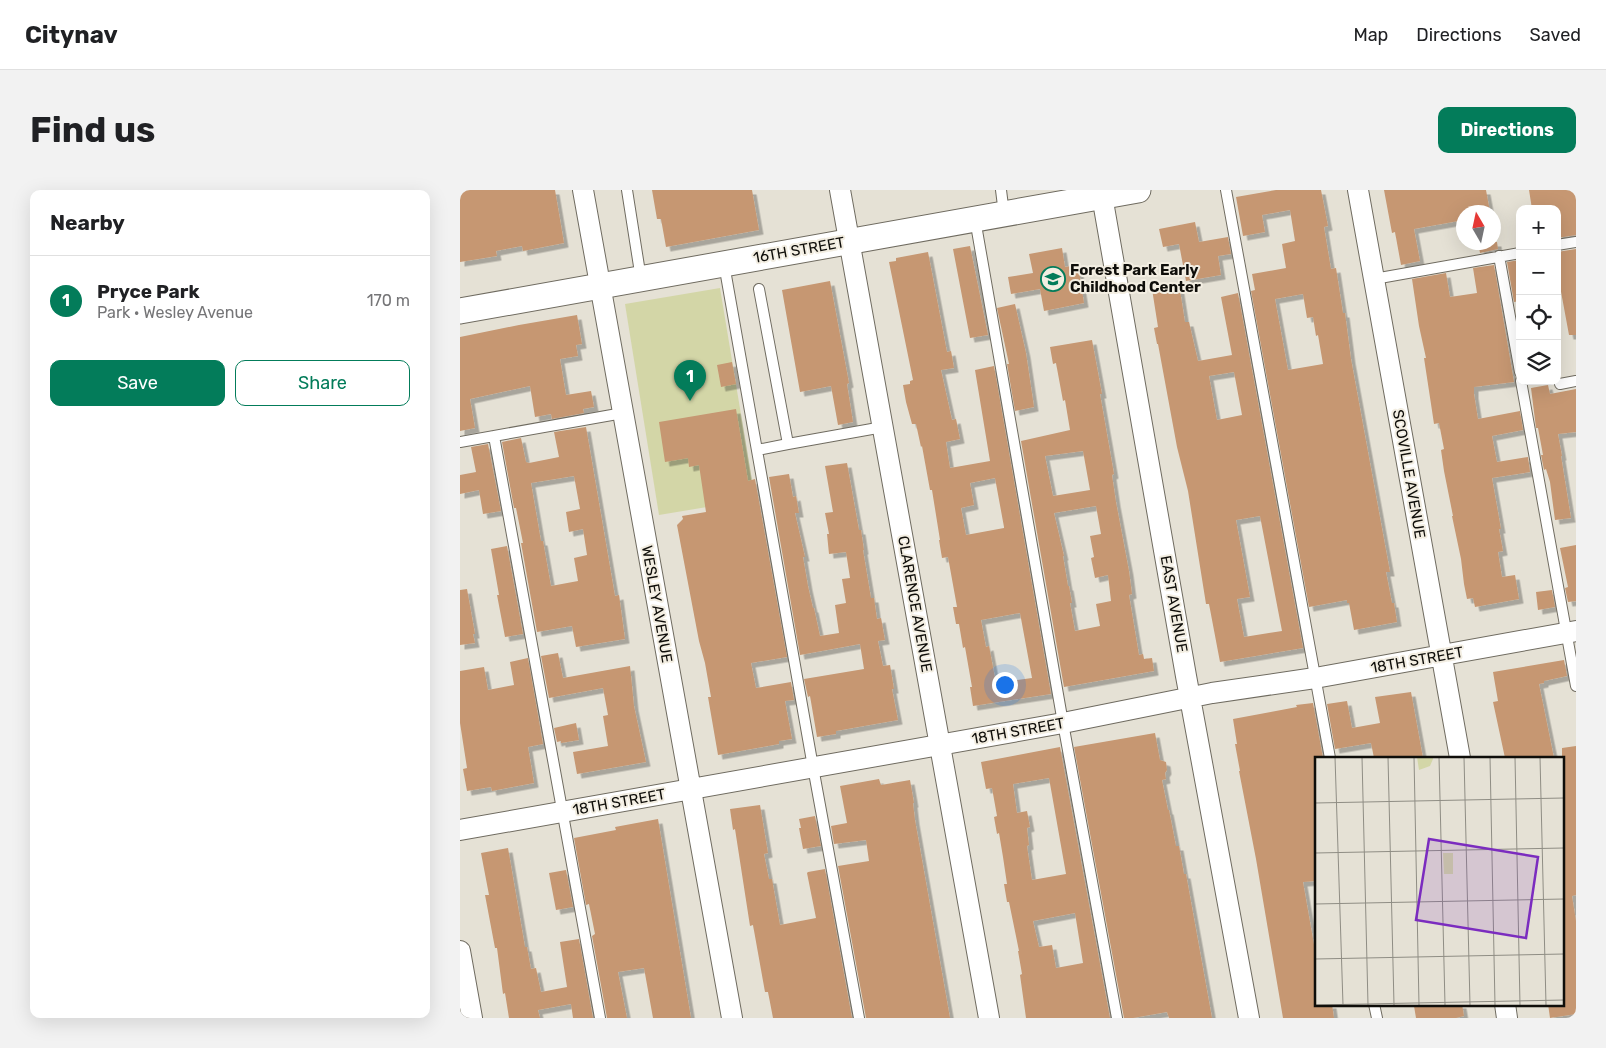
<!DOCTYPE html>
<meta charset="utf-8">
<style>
:root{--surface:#fff;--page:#f2f2f2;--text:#202124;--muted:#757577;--line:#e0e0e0;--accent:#037c5a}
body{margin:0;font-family:Rubik,sans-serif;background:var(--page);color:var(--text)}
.controls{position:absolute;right:15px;top:15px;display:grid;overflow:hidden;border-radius:10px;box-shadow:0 5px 20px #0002}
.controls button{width:45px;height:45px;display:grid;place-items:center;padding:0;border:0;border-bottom:1px solid var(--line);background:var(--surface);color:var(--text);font:25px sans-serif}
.compass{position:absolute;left:996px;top:15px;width:45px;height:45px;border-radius:50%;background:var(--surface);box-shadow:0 5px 20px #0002;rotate:351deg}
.you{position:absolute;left:544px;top:494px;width:18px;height:18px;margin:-12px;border:4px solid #fff;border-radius:50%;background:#1a73e8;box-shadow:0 0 0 8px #1a73e833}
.badge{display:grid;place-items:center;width:32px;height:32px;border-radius:50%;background:var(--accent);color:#fff;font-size:16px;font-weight:700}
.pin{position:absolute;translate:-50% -41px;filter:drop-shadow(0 1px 2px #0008)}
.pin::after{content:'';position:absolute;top:26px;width:18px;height:15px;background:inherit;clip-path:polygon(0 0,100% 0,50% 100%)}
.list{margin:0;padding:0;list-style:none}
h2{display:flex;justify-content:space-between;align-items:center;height:65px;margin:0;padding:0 20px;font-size:21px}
h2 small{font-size:16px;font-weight:400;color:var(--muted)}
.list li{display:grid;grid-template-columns:32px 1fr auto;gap:15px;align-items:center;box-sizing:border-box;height:90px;padding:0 20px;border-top:1px solid var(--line)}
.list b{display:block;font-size:19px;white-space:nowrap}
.list p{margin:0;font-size:16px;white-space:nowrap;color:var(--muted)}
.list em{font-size:16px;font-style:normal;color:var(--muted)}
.actions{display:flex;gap:10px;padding:15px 20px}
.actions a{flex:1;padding:11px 0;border:1px solid var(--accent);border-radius:10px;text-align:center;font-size:18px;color:var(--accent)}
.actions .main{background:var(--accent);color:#fff}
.icon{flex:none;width:28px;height:28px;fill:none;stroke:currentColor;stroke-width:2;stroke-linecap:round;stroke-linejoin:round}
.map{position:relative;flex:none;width:1116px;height:828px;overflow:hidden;border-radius:10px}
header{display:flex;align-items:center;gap:30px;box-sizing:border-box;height:70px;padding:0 25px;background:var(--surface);border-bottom:1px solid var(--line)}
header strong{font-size:24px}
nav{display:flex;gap:28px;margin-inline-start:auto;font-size:18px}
.intro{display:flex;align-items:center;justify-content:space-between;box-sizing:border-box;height:120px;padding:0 30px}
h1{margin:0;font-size:35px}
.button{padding:12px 22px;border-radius:10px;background:var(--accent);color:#fff;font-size:18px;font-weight:700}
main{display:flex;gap:30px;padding:0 30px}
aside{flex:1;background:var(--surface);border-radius:10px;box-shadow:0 5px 20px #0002}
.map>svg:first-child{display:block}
.green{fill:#d3d6a7}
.building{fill:#c69772;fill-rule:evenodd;filter:url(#shadow)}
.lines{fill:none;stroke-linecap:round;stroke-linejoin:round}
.service-casing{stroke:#6f6b60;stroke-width:12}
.minor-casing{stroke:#6f6b60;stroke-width:22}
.tertiary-casing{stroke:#6f6b60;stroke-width:27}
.service{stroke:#fff;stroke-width:10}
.minor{stroke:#fff;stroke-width:20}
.tertiary{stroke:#fff;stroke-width:25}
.labels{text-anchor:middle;stroke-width:4;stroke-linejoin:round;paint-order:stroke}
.street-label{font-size:15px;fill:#0f0e0a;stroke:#f3eee2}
.poi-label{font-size:15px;font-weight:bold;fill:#0f0e0a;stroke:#f3eee2;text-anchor:start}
.inset-road{fill:none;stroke:#8f8d84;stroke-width:1}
.view{fill:#7b2cbf;fill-opacity:0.15;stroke:#7b2cbf;stroke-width:2.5}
.inset-edge{fill:none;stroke:#0f0e0a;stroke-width:2.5}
</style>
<header>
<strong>Citynav</strong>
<nav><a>Map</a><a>Directions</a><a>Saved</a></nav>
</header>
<div class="intro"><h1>Find us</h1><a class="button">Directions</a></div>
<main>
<aside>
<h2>Nearby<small></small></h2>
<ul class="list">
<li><span class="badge">1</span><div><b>Pryce Park</b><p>Park · Wesley Avenue</p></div><em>170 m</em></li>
</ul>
<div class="actions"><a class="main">Save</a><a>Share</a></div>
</aside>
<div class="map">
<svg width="1116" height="828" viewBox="0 0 1116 828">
<defs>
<filter id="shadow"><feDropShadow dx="4.5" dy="4.5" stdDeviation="0" flood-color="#0004"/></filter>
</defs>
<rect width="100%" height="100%" fill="#e5e1d5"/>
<path class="green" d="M260,98l35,211 -96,16 -34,-211z"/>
<path class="building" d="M0,0h95l9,53 -41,8 -1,-5 -26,5 1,5 -37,6z
M192,0h100l7,40 -93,17 -5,-28h-4z
M816,0h45l7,36 -4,1 7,42 5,-1 7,45h2l6,46 39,213h-4l6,31h2l3,19 -43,8 -5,-27h-2v-3l-38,7 -58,-316 4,-1 -3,-16 34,-6 -4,-24 13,-3 -5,-31 -28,5 3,17 -22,4 -7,-39zM843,104l4,24 6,-1 3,19 2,-1 5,29 -35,6 -13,-71z
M924,0h102l4,22h-26v8l-50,9 6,32 -19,4 -6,-33 -3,1z
M1069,0h47v45l-19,3v-29h-25z
M735,32l4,20 29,-5 3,17 -13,2 3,19 -35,6 -7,-37 -16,3 -4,-18z
M1018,52h19l1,7 -18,4z
M510,56l18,89 -18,3 -17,-89z
M602,58l3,19 13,-2 6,38 -40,8 -4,-22 -29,5 -3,-17 25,-4 -4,-19z
M1116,59v86h-7l-12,-65v-18z
M468,62l19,100 4,-1 3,17 -13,2 11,50 4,-1 4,20 -14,3 4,26 40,-7 -15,-91 19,-4 57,328 -78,12 -3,-19h2l-7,-40 -2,1 -4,-24h-3l-3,-17h4l-9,-50 -6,1 -3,-18h1l-8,-50h-2l-8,-44 -1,1 -5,-23h-4l-6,-22 -3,-17 7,-1v-3l3,-1 -24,-118 7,-1v-3zM535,288l9,49v1l-38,7 -5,-27 13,-3 -4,-22zM560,423l12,65 -36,5 -7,-37 -3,1 -5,-27z
M1060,70v41l-6,1 -7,-40z
M1034,75l20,117 -40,5v7l4,25 42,-8 3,19 -31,6 5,26 31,-5 2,15 -38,6 9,51h-2l4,22 -5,1 4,25 13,-2 4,24 -44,8 -2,-9 -6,1 -3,-15 -3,-25 -9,-43h1l-9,-45 -3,-21 3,-1 -5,-26 -5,1 -3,-20 -7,-46h2l-7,-32 -7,-47 34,-6 4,24 27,-4 -4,-25z
M370,91l19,102 -2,1 6,38 -15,3 -7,-39 -31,6 -18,-102z
M719,94l6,38h4l9,39 34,-6 -11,-58 17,-4 65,355 -83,14 -11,-58h-3l-18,-113 -11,-44 -19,-103h-1l-3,-16 4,-1 -6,-38zM774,182l8,43 -25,5 -8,-44zM800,326l22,115 -38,6 -7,-38 13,-2 -14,-77z
M555,114l11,49 8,54 -19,4 -8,-47h2l-12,-56z
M117,125l5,29 -6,1 2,11 -18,3 6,36 25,-4 3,16 -11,2 1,4 -32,6 -1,-5 -16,3 -5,-31 -60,13 5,29 -15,3v-94l59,-12z
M632,150l10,54h-2l14,80 -2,1 4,27 13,69 3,23 -3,1 10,60 4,-1 1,5 8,-1 2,13 -90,16 -43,-246 49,-11 -5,-30 -2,1 -7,-38 -3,1 -3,-17zM623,261l7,39 -37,6 -8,-40zM636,316l5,28 -11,2 4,21 -3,1 4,20 13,-3 3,26 -15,3 4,22 -25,5 -5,-28h2l-3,-17h-1l-5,-30h1l-10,-43z
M272,172l4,22 -15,3 -4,-22z
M1088,195l2,9 26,-5v43l-18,2 4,22h-1l10,62 -16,2 -5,-38 -4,-13 -2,1 -3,-15h2l-5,-27h-2l-5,-40z
M276,219l12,72 7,-2 32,178 -36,6 5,25 35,-6 3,18 -9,1 7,38 -13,2v3l-61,11 -10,-58h3l-6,-34 -6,-22 -22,-116 6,-6 -1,-3 24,-4 -7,-47 -10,2 -1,-9 -23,4 -6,-40z
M126,237l29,169 4,-1 6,44 -49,8 -4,-21 -35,6 -16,-89h2l-7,-35h-2l-12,-66 19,-4 5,24 3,1 30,-6 -5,-25zM114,286l6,33 -14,3 3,20 14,-3 4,26 -13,3 4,23 -27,5 -8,-45h-2l-10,-58z
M28,254l13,67 -18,3 -4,-24 -19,4v-19l16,-3 -5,-25z
M387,273l12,67h2l3,20h-1l8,48h3l3,21 4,-1 4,22 -7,1 5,25 7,-1 4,24h-2l6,31 -62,11v3l-19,3 -7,-41 -2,1 -4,-18 60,-10 -4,-25 -60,11 -31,-178 20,-3 4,23 3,-1 3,17h-4l10,44h-2l5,29 5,22h1l6,28 19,-3 -4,-28 11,-2 -4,-24 8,-1 -4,-26 -17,2 -2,-20h2l-4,-21 8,-1 -8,-46z
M1116,355v56l-8,1 -3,-14 3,-1 -8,-39z
M47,356l16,88 -18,3 -8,-42h2l-8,-46z
M7,399l8,45h-2l2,9 -15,2v-55z
M1092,400l3,17 -17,3 -2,-18z
M98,463l5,25 67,-12 4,40 12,56 -69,12 -4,-22 35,-6 -5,-30 5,-1 -5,-27 -54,10 -8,-42z
M68,468l15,86 -15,3 6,36 -42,8 -1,-4 -24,4 -4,-22 4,-1 -7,-45v-52l24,-4 4,23 26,-5 -4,-23z
M1104,470l3,16 -23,5v2l-5,1 15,74h-49l-12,-56 5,-1 -5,-29z
M951,502l12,66h-49l-3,-15 -36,6 -8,-45 20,-3 5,27 28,-5 -5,-26z
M853,513l10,55h-7v123l-13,1 13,74v48h16l2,14h-51l-27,-159 -17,-88h1l-5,-27h2l-4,-25 64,-12 -1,-2z
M116,533l3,17 -18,3v-2l-4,1 -3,-14z
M695,543l5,27 6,2 1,8 -2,3 1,6 -4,1 6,30h1l7,36h3l5,28h2l26,144h-43l-2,-6 -34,6h-9l-50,-271z
M1116,556v149l-4,1 4,25v93l-26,4 -2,-14h14v-256z
M600,557l50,271h-84l-6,-43 2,-1 -4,-23h1l-10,-49h-2l-3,-18h3l-4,-27 -4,-24 -2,1 -3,-17 3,-1 -5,-28 -6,1 -5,-27zM589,588l17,96 -34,6 -5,-34 2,-1 -2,-17 3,-1 -3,-16 -10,2 -4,-29zM615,723l8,50 -27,5 -4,-23 -13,2 -6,-26z
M419,589l2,6 29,-5 4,23h-1l2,17 35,198h-84l-28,-152 31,-5 -3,-21 -32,4 -3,-18 16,-3 -7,-37z
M300,615l8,48 -4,1 5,25h3l8,46 36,-7 -9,-45 1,-1 17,-3 27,149h-79l-5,-26h-3l-12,-67 -3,1 -15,-97 -2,1 -3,-21z
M355,626l6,30 -18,3 -4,-21h2l-2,-9z
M198,629l33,199h-38l-9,-50 -26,4 9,46h-20l-15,-82 3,-2 -6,-30 -3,1 -12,-67 42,-8 -1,-3z
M48,658l17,99h2l4,22 5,-1 5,24 26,-5 -7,-45 19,-3 14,79h-20l-2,-14 -33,6 2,8h-31l-4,-25 -2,1 -6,-46h-2l-10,-53h4l-8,-42z
M106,680l7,37 -17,3 -7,-37z
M961,814h41l2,12 -8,2h-40l-2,-12z"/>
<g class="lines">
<defs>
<path id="service" d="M167,0l14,89
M541,0l3,24
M766,0l104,568
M515,29l88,504 54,295
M1097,55l19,-3
M1039,66l21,116
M264,74l89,503 46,251
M914,89l146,-26
M299,99l29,155 95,-17
M1061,191l55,305
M1100,194l16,-3
M34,246l106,582
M0,252l163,-29
M297,260l31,-6
M914,814l3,14"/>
<path id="minor" d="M123,0l149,828
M380,0l149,828
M641,0l85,486 63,342
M898,0l102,568
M0,640l603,-107 149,-30 103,-15 261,-47
M0,761l12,67
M1045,814l2,14"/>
<path id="tertiary" d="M0,121l678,-121"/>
</defs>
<use href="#service" class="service-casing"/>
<use href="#minor" class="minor-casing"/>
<use href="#tertiary" class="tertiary-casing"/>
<use href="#service" class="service"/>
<use href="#minor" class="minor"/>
<use href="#tertiary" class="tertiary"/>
</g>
<defs>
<symbol id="school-ring" viewBox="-11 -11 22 22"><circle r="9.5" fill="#f3eee2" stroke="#037c5a" stroke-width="1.5"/><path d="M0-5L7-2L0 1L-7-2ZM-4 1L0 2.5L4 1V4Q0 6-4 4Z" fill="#037c5a"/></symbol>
</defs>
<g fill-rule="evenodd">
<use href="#school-ring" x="579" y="75" width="28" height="28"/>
</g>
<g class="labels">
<g class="street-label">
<text transform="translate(339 60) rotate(-10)" y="5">16TH STREET</text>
<text transform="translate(949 284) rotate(80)" y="5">SCOVILLE AVENUE</text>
<text transform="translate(197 414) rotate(80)" y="5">WESLEY AVENUE</text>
<text transform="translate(455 414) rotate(80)" y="5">CLARENCE AVENUE</text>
<text transform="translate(714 414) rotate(80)" y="5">EAST AVENUE</text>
<text transform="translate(957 470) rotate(-10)" y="5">18TH STREET</text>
<text transform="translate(558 541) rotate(-10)" y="5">18TH STREET</text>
<text transform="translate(159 612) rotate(-10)" y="5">18TH STREET</text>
</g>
<g class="poi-label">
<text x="610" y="85">Forest Park Early<tspan x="610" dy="17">Childhood Center</tspan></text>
</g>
</g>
<g transform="translate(855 567)">
<rect width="249" height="249" fill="#e5e1d5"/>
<path d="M102,0h16v2l-3,7 -11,4zM128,96h10v21h-9z" fill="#d3d6a7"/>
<path class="inset-road" d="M20,0l8,248M47,0l6,248M73,0l6,248M99,0l5,248M124,0l6,248M149,0l6,248M175,0l5,248M200,0l5,248M225,0l6,248M0,46l249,-5M0,96l249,-5M0,147l249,-5M0,202l249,-5M0,248l249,-5"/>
<path class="view" d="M114,82l109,18 -12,81 -110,-18z"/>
<rect width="249" height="249" class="inset-edge"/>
</g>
</svg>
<div class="controls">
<button>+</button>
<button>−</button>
<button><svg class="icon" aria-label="locate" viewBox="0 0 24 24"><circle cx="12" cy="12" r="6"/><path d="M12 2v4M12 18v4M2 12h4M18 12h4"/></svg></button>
<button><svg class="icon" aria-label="layers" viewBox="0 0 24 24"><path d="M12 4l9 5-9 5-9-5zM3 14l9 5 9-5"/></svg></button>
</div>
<svg class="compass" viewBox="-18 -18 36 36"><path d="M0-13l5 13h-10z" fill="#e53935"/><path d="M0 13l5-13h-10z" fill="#757577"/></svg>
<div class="you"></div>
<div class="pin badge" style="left:230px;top:211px">1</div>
</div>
</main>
